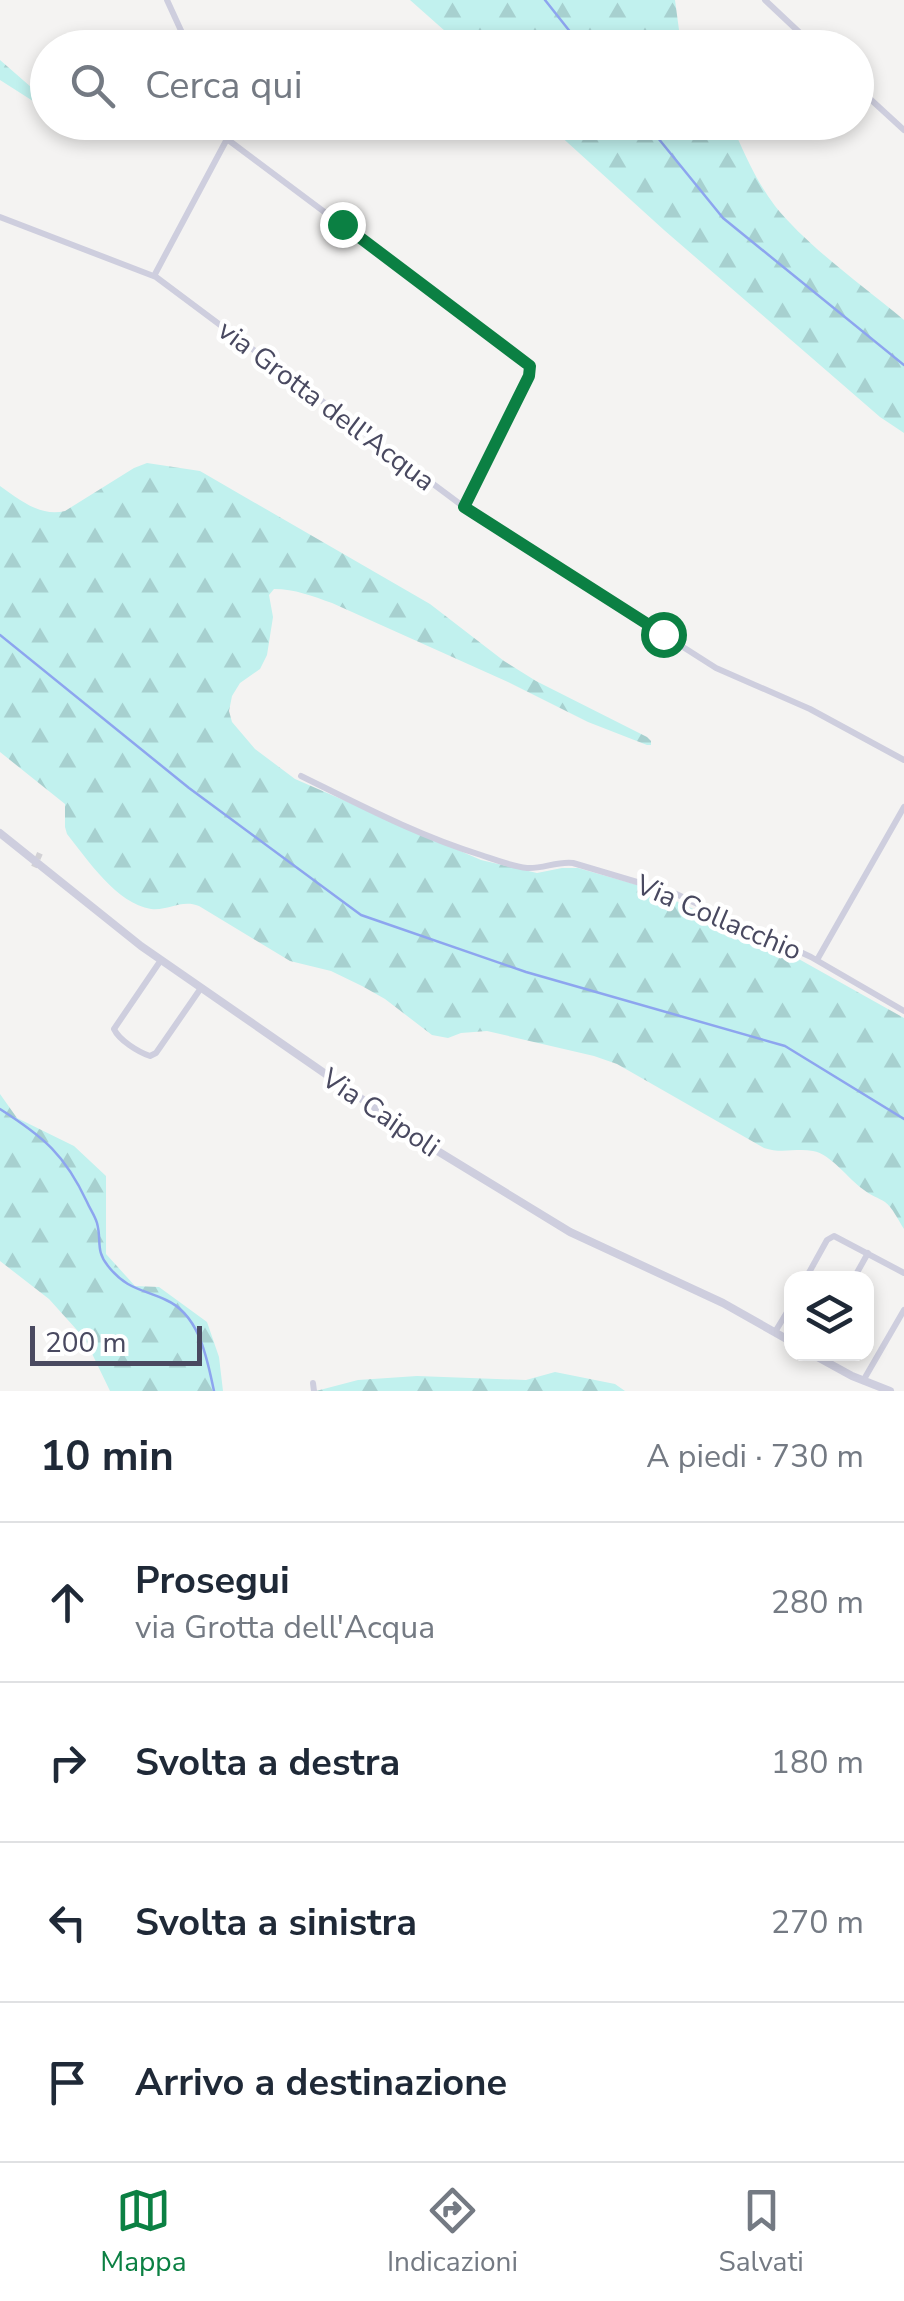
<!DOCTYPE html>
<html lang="it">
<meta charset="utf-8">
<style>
:root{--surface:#fff;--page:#f2f2f3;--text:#1f2937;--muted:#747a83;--line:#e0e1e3;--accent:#0b8043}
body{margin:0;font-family:"Nunito Sans",sans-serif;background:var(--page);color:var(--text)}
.controls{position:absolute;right:30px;bottom:30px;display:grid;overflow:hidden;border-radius:20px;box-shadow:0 5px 15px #0003}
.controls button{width:90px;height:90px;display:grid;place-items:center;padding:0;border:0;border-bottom:2px solid var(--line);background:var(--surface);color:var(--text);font:50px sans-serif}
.scale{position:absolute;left:30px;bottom:25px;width:172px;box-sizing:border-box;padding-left:10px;border:5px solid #494960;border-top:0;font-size:28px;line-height:35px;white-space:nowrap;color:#494960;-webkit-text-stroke:8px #fff;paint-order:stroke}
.stop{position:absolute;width:30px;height:30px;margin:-22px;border:8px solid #0b8043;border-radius:50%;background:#fff}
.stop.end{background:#0b8043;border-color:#fff;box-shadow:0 2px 10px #0008}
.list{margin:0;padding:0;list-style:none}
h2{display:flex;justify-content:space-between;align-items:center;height:130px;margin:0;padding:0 40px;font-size:42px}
h2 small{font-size:32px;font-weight:400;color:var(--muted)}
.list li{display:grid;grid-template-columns:65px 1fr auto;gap:30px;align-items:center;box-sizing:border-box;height:160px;padding:0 40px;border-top:2px solid var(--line)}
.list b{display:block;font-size:38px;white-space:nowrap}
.list p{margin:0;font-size:32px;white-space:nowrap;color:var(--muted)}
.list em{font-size:32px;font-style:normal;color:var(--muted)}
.icon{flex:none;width:55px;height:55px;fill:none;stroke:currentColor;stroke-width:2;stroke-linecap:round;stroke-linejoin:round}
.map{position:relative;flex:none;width:904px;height:1391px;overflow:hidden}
.search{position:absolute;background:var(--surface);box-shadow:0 5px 15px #0003;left:30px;right:30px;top:30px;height:110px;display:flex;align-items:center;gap:25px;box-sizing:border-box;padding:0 35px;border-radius:55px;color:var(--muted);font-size:38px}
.sheet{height:770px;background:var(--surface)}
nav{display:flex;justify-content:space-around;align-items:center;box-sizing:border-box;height:140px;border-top:2px solid var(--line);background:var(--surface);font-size:28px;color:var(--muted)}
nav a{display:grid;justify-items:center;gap:5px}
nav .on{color:var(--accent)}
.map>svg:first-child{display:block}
.forest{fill:url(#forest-firs)}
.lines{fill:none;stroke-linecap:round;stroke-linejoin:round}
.stream{stroke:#8da5ef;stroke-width:2.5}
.minor-tunnel{stroke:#d2d1d5;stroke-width:6;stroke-dasharray:6 3;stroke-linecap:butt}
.minor{stroke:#cecede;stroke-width:6}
.tertiary{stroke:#cecede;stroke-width:8}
.route{stroke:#0b8043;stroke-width:12}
.labels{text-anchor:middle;stroke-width:9;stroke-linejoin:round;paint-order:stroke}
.street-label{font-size:28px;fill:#494960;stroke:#fff}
</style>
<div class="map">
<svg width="904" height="1391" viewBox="0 0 904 1391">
<defs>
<pattern id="forest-firs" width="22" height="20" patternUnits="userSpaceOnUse" patternTransform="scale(2.5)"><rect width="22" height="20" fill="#c1f1ee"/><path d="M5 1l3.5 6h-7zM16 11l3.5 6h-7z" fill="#a7d0cf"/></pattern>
</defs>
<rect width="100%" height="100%" fill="#f4f3f2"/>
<path class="forest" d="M410,0h265l4,30 8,17h-224z
M0,60l47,41v9l-47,-30z
M546,123h185c12,28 25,58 44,83 33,41 87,79 129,114v113l-24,-16 -216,-187z
M147,463l53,8 230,133 74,57 32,20 111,56 4,4v4h-4l-59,-23 -80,-40 -176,-79c-20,-7 -37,-14 -58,-14l-5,6 4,22 -6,38 -7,14 -20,14 -8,13 -3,15 3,11 23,27 40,30 186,81 56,13 25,-5h16l70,20 140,65 116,65v211c-6,-9 -11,-21 -19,-27 -6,-4 -15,-7 -21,-12 -16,-11 -33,-36 -51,-39 -17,-3 -32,3 -49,-3l-147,-84 -23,-8 -107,-25 -26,2 -13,5 -16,-3 -47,-36 -23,-13 -31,-15 -41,-10 -91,-55c-18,-7 -30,5 -48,3 -34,-5 -64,-50 -84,-75l-2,-7v-23l-65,-52v-266c20,14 40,31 65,25l69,-43z
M0,1094l17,24 57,28 32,30v78l29,32 24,1 48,35 12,35 4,34h-113l-25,-52 -36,-40 -49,-38z
M555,1372l60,12 10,7h-309l42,-11 59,-4 109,4z"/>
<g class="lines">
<path class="stream" d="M545,0l38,48
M645,122l78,96 181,147
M0,635l189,153 172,127 165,57 259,74 119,73
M0,1109c44,28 65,46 87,93 3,7 8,14 10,21 5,18 -2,27 11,43 18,23 34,23 58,34 34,15 41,59 48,91"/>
<path class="minor-tunnel" d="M34,867l6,-14"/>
<path class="minor" d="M167,0l22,48
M765,0l51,48
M856,86l48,44
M220,122l7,17 303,227 -1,11 -66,130
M0,217l156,60 312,233 248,158 94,41 94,51
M154,276l73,-137
M301,776c59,29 118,60 180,79 15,5 30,11 46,13 16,1 30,-7 46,-5l101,30 137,64 93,54
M161,960l-47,69c5,11 24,23 36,27l6,-3 45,-65
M817,960l87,-153
M806,1278l21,-38 7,-4 70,37
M854,1278l14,-25
M775,1332l17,-28
M863,1381l41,-71
M313,1383l1,8"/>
<path class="tertiary" d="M0,833l141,113 290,201 139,85 153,71 69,39
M812,1354l40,22 38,15"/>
</g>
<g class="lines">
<path class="route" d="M342,224l188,142 -1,10 -65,131 199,127"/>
</g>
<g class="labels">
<g class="street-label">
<text transform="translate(327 405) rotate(37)" y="10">via Grotta dell'Acqua</text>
<text transform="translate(719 917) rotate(23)" y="10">Via Collacchio</text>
<text transform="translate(381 1112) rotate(34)" y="10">Via Caipoli</text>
</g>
</g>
</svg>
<div class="controls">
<button><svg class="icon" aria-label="layers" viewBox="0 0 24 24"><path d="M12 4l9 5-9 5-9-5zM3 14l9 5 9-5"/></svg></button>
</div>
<div class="scale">200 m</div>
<div class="stop" style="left:663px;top:634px"></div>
<div class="stop end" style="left:342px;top:224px"></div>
<div class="search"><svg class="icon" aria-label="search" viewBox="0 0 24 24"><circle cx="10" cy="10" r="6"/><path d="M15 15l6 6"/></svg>Cerca qui</div>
</div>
<section class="sheet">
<h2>10 min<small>A piedi · 730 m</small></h2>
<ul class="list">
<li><svg class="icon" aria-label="ahead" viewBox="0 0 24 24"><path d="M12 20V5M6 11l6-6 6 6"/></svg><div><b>Prosegui</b><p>via Grotta dell'Acqua</p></div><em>280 m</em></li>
<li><svg class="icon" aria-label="right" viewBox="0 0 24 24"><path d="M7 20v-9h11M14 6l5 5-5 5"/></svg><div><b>Svolta a destra</b></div><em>180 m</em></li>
<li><svg class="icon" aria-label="left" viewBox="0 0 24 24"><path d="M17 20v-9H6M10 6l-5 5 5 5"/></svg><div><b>Svolta a sinistra</b></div><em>270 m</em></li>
<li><svg class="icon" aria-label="arrive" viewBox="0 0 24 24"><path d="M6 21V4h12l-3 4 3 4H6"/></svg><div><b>Arrivo a destinazione</b></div></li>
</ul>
</section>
<nav>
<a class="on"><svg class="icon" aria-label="map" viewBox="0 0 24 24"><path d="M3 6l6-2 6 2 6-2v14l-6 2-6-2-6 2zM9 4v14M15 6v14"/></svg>Mappa</a>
<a><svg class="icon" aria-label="directions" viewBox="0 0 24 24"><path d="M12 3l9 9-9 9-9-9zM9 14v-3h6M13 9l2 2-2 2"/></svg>Indicazioni</a>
<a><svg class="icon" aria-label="saved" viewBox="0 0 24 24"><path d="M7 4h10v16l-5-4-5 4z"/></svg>Salvati</a>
</nav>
